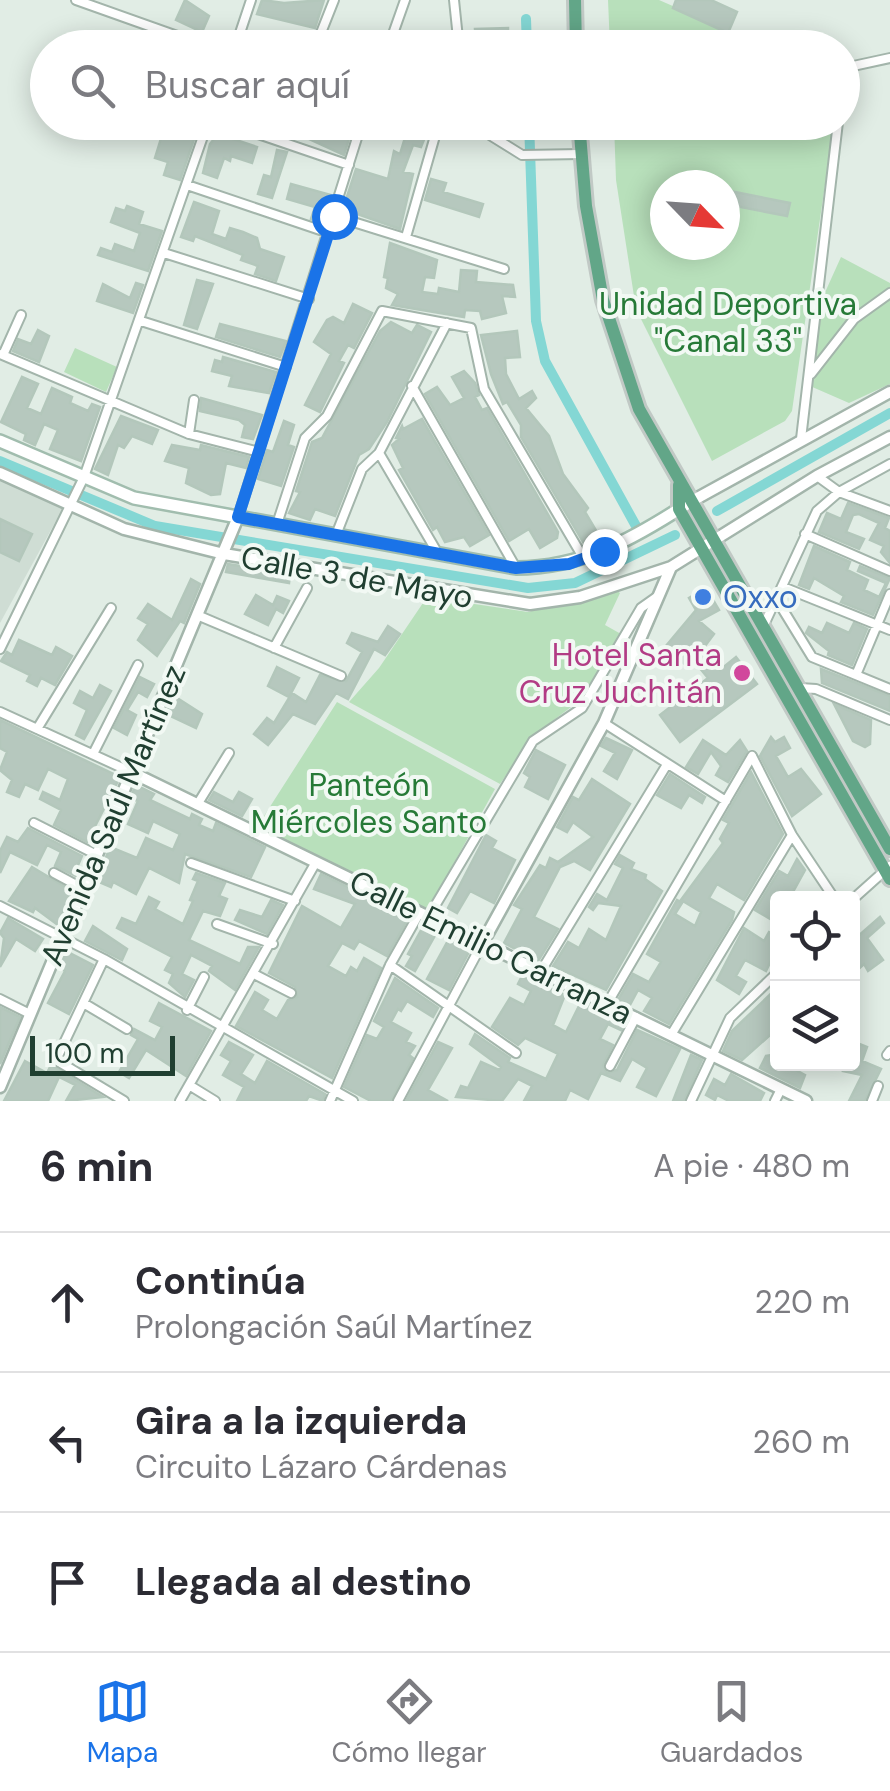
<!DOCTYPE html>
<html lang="es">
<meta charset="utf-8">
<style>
:root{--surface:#fff;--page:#f7f7f7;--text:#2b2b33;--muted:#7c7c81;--line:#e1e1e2;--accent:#1a73e8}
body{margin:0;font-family:"DM Sans",sans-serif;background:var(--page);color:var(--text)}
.controls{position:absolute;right:30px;bottom:30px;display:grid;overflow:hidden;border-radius:10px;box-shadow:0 5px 25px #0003}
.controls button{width:90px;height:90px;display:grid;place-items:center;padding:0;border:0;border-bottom:2px solid var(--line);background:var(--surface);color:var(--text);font:50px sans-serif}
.compass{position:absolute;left:650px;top:170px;width:90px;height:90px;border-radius:50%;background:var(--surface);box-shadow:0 5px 25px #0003;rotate:115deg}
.scale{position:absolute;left:30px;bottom:25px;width:145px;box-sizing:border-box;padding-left:10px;border:5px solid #203f31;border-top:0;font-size:28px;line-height:35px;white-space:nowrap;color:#203f31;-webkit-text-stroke:8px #f2f9f4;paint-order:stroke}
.stop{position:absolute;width:30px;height:30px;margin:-22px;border:8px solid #1a73e8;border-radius:50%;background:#fff}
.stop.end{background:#1a73e8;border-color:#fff;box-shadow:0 2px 10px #0008}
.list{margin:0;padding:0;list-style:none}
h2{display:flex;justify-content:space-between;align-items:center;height:130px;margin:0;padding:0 40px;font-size:42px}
h2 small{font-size:32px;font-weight:400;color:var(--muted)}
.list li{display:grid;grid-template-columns:65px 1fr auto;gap:30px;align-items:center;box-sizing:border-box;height:140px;padding:0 40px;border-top:2px solid var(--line)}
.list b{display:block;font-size:38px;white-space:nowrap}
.list p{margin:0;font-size:32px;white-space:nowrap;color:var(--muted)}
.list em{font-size:32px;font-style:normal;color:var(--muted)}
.icon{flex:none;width:55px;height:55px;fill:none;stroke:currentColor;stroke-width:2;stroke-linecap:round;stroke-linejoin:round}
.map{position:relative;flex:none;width:890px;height:1101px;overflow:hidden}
.search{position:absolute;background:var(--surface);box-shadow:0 5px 25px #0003;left:30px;right:30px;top:30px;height:110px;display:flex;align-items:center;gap:25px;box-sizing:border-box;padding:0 35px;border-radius:55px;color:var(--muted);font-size:38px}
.sheet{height:550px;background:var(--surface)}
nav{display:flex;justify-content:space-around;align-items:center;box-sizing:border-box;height:140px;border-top:2px solid var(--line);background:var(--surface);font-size:28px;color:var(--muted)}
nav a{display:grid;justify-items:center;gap:5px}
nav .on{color:var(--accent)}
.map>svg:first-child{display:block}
.built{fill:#cfddd4}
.green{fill:#b8e0bb;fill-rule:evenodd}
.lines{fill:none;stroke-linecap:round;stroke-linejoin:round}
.canal{stroke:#84d7d4;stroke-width:10}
.building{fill:#b6c8be;stroke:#b3c7bb;stroke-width:2.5}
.minor-casing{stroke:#a3b5ab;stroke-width:12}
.tertiary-casing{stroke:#a3b5ab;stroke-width:15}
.secondary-casing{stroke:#a1bdae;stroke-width:16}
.primary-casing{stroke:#c1c9c5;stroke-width:18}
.minor{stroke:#fff;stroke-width:8}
.tertiary{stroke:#fff;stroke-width:10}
.secondary{stroke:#fff;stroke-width:11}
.primary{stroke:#62a688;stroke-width:12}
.route{stroke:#1a73e8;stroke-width:12}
.shop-dot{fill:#3f7fe0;stroke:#f2f9f4;stroke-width:4}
.hotel-dot{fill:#d1479c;stroke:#f2f9f4;stroke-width:4}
.labels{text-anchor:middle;stroke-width:8;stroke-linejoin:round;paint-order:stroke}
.park-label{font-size:32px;fill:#267a37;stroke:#f2f9f4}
.street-label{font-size:32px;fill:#203f31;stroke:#f2f9f4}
.shop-label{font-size:32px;fill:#366cbe;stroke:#f2f9f4;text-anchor:start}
.hotel-label{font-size:32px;fill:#b23c85;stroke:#f2f9f4;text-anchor:end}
</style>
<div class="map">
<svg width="890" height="1101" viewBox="0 0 890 1101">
<rect width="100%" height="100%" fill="#e1ede5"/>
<path class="built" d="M0,479l63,29 -63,115z"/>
<path class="green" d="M608,0h51l108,47h-157z
M614,123h220l-42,288 -7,10 -73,40 -76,-152 -20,-129zM665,185h60v60h-60z
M841,257l49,26v101l-41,19 -39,-17 3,-67z
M75,348l42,19 -11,25 -42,-20z
M616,590l4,3 -15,32 16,9 -42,67 -45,34 -34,49 -151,-82 30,-34 48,-71 101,15z
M337,702l158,87 -67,121 -171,-83z"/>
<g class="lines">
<path class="canal" d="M526,19l1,29
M529,122l7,199 9,40 91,165
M0,461l155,65 373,62 47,-5 100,-48
M717,511l173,-98"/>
</g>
<path class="building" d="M185,0l24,16 -7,16 -26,-12z
M262,0l22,3 40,-3 -9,28 -58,-14z
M676,0h35l26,12 -9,21 -55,-25z
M508,28v19h-32l-1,-18z
M137,122h35l-1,4 17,5 1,-4 -9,-5h20l-20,58 -16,-5 4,-13 -13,-4 8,-26z
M311,122h22l19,7 -8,26 -39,-18z
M407,131l18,6 -4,10 -8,-2 -10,27 10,2 -13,55 -57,-20 13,-40 32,10 6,-28 6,3z
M218,134l39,13 -5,16 -21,-7 -1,5 -6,-3 -7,20 -14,-5 7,-29z
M277,150l10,2 -15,46 -14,-4 6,-19 7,2z
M431,179l15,4 -3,9 40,12 -4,13 -54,-17z
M291,184l40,11 -9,28 -11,-4 4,-12 -28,-8z
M725,190l65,13 -3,13 -62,-12z
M194,202l25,9 -7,23 14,5 4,-11 13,4 14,6 3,11 24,8 -8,24 -21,-7 3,-8 -17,-6 2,-5 -48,-19 -2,5 -12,-4z
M127,206l16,6 -4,12 23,7 -14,40 -50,-16 3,-7 11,4 3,-8 19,7 6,-18 -29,-11 5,-14 9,3z
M390,243l47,17 -3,18 -9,-1 -3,15 16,2 1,-6 20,4 2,-22 16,1 -1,11 37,3 2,12 -13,-1 4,17 -24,6 -2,-8 -15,-1 -1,7 -72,-12 6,-11 -12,-6 2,-10 -4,-1z
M197,280l16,4 -16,45 -13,-4z
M136,283l7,2 -10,28 -36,-12 6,-17 27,14z
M353,304l19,9 -18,35 -6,-3 -9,16 5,2 -24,49 -15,-7 26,-51 -17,-12 13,-22 6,-3 11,6z
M391,322l21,11 5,-8 14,7 -44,90 -18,27 -10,6 -24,61 -20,-7 -5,11 -21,-7 11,-21 -4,-1 16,-49 10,-4 58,-107z
M220,324l66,17 -6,16 -64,-20z
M38,330l11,6 -10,26 -26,-11 5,-12 13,5z
M517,331l3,26 -15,1 1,16 13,25 13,-8 4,7 -10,10 23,28 14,38 25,34 -3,4 12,20 -6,4 4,7 -9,4 -65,-110v-12l-14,-23 -4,2 -12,-30 -10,-39z
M223,357l53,15 -7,21 -40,-7 3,-10 -20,-5 3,-11 7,2z
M464,371l11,12 4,12 -4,2 7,13 5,-2 71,124 -1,6 -17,10 -11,-19 -20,12 -84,-147 12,-7 13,18 14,-7 -12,-21z
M22,377l16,7 -11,24 14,6 11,-26 20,9 -2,6 18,8 4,-7 8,3 -19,54 -31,-12 8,-19 -14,-6 -9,21 -11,-5 2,-6 -25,-12z
M201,398l61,17 -9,24 -11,-2 3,-12 -6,-5 -39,-9z
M121,416l37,14 -6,14 -20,-8 -8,12 -6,-3 -10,30 -13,-6z
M422,419l67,116 -19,11 -6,-9 -19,5 -8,-15 -4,3 -34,-60 4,-2 -11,-23 7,-6 -3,-1 6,-12 1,3z
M284,421l10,4 -6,20 6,2 -13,39 -23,-7 9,-29 6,2z
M172,445l28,5 1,-5 48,12 -3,11 -20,-5 -6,31 -9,1 -25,-12 3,-15 -24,-7z
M848,503l41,15 -4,10 5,3v32l-9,-11 3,-6 -14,-6 9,-17 -20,-9 -6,1 -7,17 18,7 -5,10 -40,-17 8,-19 14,6z
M0,519l32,15 -13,27 -19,-9z
M814,546l36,16 -3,8 21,10 -4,10 15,7 7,-14 -28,-12 2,-5 30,12 -17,37 -32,-13 3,-6 -30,-18 -5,11 -10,-4z
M228,564l62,10 -1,9 -63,-11z
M191,579l9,5 -16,39 -4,-2 -23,35 -19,-16 10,-16 -10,-6 10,-14 24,16z
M706,588l13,22 -20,11 15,13 -9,12 15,24 16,-13 21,27 -77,58 -20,-27 48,-37 -15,-18 -5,7 -23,-20 31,-37 -7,-12z
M256,595l17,10 4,-9 12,5 -6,12 -7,-4 -8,16 -23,-11z
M827,623l22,10 5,-10 13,6 -15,36 -24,-10 1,-4 -23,-18 3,-6 13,6z
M388,626l12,8 -15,21 -11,-6 -26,50 -12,-6 -21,31 -22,-10 -25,31 -14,-11 13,-16 7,5 18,-30 14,9 14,-27 26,6 16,-29 -15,-9 5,-10 26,9z
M19,640l33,15 4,-8 16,9 -17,29 -14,-7 -4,8 -10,-5 3,-6 -29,-14 6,-9 5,3z
M277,667l22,11 -10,19 -21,-11z
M821,669l69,27v15l-68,-28z
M140,677l14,7 -7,13 -9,-5 -11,18 9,5 -9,20 -13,-7z
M100,685l11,6 -27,48 -8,-4 11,-25 -13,-7 6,-12 13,7z
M174,696l28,18 -6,14 -30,-14z
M834,704l37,16 -1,24 -5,3 -12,-6z
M0,720l120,57 -33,65 -33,-17 7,-15 -21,-11 3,-7 17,8 8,-21 -20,-10 -10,21 -13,-6 -6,13 -12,-5 5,-12 -12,-10 7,-18 -7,-4z
M771,737l4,5 9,-5 6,11 -14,8 12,21 13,-8 20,25 -29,22 -32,-60z
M606,738l26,12 -15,29 -13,-8 11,-18 -14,-7z
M703,740l23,15 14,-15 7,11 -19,31 -12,-7 5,-9 -10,-14 -13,22 -12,-7z
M536,750l29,15 -17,34 -23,-12 5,-10 -6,-4z
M751,772l32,62 -39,66 -27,-16 -8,14 25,14 -2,8 -63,104 -25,-13 8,-13 -14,-8 -8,15 -12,-5 15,-26 16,8 12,-20 -14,-8 30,-54 5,3 -7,11 20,12 6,-14 -20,-12 42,-57 -3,-4 9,-16 -6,-3z
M670,774l35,23 -3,6 -13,-8 -8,13 -24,-13z
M592,779l38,25 -40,66 -16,-9 -14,6 -26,50 24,12 -20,32 -34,-18 18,-34 -8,-4 26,-40 6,3 4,-10 8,4 35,-25 -20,-15 -6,10 -10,-5 16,-30 6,3z
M136,785l18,9 -4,6 40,19 2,-5 10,5 -3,6 14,6 3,-8 49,24 -14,30 -66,-23 -6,29 -30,-15 -13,26 -23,-12 -2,5 -14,-6 13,-34 27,11 9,-20 27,12 7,-16 -27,-13 -5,12 -20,-9 10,-23 -8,-3z
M214,792l19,10 6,-10 13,7 -10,17 -33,-16z
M28,828l54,28 -7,16 3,5 -23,-11 6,-14 -14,-7 -10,20 -27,-13 -10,21v-22l7,-14 11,5z
M486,835l10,6 -4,7 23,12 -21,43 -24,-12 -13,22 -9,-5z
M620,855l14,8 -3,6 15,6 -1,4 17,12 -56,99 -53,-24 15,-24 11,6 10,-19 17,11 15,-34 -23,-3 -5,7 -4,-3 8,-13 10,6 16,-32 -8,-4z
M797,859l8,11 -12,22 11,6h-26l-6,22 -17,-10 24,-39 9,5z
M32,867l40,24 -14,34 -23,-17 -2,4 -24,-11z
M196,873l29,10 -6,13 8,3 -7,17 -17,-5 -14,29 51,24 8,-17h11l-24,43 -26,-19 3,-5 -21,-11 -9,19 12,6 -9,17 -16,-14 4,-9 -8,-4 7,-13 -55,-29 5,-10 14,6 13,-27 10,5 -4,7 28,15 10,-23 -3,-1 8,-19 -5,-2z
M321,874l88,43 -22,39 -28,-15 -5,8 -12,-6 -14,23 18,10 5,-9 6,4 7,-13 17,10 -49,110 -96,-52 19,-34 13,8 -6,10 15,9 11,-19 9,-3 -2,-10 -26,-14 33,-67 39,22 14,-24 -41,-15z
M271,900l12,5 -16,29 -32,-14 5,-10 22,7z
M880,917l4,6 -17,15 16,22 -15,11 -4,-7 -12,11v-41l4,4z
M8,918l35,21 -8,12 -19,-12 -16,28 4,-29 -4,-5z
M424,925l13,7 -22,39 -9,-5 6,-10 -4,-2z
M93,926l34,23 -5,11 -37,-19z
M744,928l20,13 5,-9 9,4v10l-12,25 -21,-11 -9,16 10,6 -7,12 -22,-14z
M450,937l21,11 -22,42 -22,-11z
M66,951l27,14 -24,49 -21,-11 17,-32 -6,-3z
M522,976l43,19 -12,30 13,7 15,-30 44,20 -4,8 -13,-6 -8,15 13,6 -10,20 4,8 10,-3 20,-40 43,19 -24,47 -19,-9 10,-19 -15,-9 -12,22 -19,-8 -13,26 -18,-9 -5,11h-41l8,-15 -14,-7 -16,22 -46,-4 5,-11 7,2 13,-26 18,8 2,-3 -31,-23 5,-10 35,24 -2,4 38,17 12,-25 -33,-16 -7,7 -26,-18 18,-29 14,7 7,-14 -13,-7z
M395,978l43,30 -5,9 -26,-16 -6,10 -3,-2 -7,13 20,11 -5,9 9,4 -6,9 4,3 -22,43h-20l-27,-14 23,-52 10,4 7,-12 -10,-6z
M778,987v41l-36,32 -19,-9 9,-20z
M159,1003l52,28 -25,45 -40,-26 -17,28 -10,-6 19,-33 -7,-4 3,-6 21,11 7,-13 -12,-6z
M0,1007l20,10 -20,47z
M852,1041l15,6 -5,14 19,8 -16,32h-16l13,-26 -19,-4 2,-7h7z
M229,1042l24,13 -12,19 14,9 12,-22 58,33 -2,7 -14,-5 -3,5h-69l7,-14 -21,-12 8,-14 -10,-6z
M438,1042l14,6 -24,42 20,11h-42z
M691,1055l11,5 -18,41h-11z
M772,1055h6v9h17l-1,5 11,6 -5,13 -40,-20 6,-12z
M25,1061l22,12 4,-8 52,32 -37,4 9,-16 -16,-8 -11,24h-44z
M731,1074l33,19 -4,8h-31l-12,-6 -2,5 -9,-5 8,-16 11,6z"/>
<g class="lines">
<defs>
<path id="minor" d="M76,0l135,48
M454,0l5,48
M145,48l7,-20
M235,48l16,-48
M315,48l19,-48
M388,48l17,-48
M842,85l2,-17 46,-10
M223,122l126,43
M484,122l1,10 37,23 59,-1
M187,185l142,48
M334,216l170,53
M406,237l33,-115
M164,253l145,46
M141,321l145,46
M0,354l189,80 70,18
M3,355l18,-40
M811,374l43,-55 36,-26
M412,386l104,182
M189,434l5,-34
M801,439l37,-317
M379,453l58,99
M817,476l22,16 51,19
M238,517l124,-395
M277,524l28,-86 22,-22 55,-105 89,17 13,61 100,170
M805,534l85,37
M336,535l26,-66 17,-16 68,-130
M783,587l107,43
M777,600l35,57 78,32
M197,615l144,61
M763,627l54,-116 22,-19 51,-28
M274,648l33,-60
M0,649l84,-172 124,-355
M856,675l34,-81
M800,688l16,1 74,31
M0,712l129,59
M604,723l122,78
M37,729l74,-121
M93,754l45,-89
M752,756l40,79 42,63
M197,805l32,-52
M34,823l61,31
M191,863l104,38
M54,873l28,15
M852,900l38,-34
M0,906l104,53 249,142
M429,916l104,-175 49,-33 59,-100 17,-12
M217,924l56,20
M104,959l-48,101 68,41
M390,965l126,88
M541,971l125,-205
M254,974l37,19
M0,999l30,15
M85,1004l42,25
M607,1004l145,-248
M187,1010l17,-33
M671,1035l121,-200
M887,1055l3,-4
M610,1066l26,-49
M189,1085l26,16
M180,1101l136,-239
M330,1101l60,-136 30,-53
M398,1101l85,-159
M691,1101l39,-83 48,-46
M775,1101l6,-12
M872,1101l6,-15"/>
<path id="tertiary" d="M0,473l124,56 100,25 306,50 50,-7 91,-30 146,-91 73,-39
M692,501l198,-109
M129,771l677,330
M483,942l121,-219 67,-156
M0,1087l238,-570"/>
<path id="secondary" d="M0,441l134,57 382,70c66,0 117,-29 171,-64"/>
<path id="primary" d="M575,0l1,48
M579,122l7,84 17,94 36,109 251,440
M679,485v24l211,370"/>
</defs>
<use href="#minor" class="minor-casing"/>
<use href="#tertiary" class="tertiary-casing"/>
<use href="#secondary" class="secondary-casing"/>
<use href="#primary" class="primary-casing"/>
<use href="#minor" class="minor"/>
<use href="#tertiary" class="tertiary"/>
<use href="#secondary" class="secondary"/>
<use href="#primary" class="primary"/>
</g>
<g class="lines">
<path class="route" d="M334,216l-96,301 278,51 53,-4 35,-13"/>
</g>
<circle class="shop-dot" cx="703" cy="597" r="10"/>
<circle class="hotel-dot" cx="742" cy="673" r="10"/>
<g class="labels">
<g class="park-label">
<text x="728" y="315">Unidad Deportiva<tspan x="728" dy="37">"Canal 33"</tspan></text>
<text x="369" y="796">Panteón<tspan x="369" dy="37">Miércoles Santo</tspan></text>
</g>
<g class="street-label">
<text transform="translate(357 577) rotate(10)" y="11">Calle 3 de Mayo</text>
<text transform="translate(113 815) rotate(-67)" y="11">Avenida Saúl Martínez</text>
<text transform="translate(491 947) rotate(26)" y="11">Calle Emilio Carranza</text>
</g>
<g class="shop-label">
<text x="723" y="608">Oxxo</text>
</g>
<g class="hotel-label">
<text x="722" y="666">Hotel Santa<tspan x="722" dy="37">Cruz Juchitán</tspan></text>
</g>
</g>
</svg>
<div class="controls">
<button><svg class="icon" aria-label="locate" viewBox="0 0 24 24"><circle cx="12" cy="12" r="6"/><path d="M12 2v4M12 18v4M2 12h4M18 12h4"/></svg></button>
<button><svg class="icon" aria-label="layers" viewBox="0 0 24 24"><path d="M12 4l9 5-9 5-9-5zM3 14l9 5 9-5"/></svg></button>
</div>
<svg class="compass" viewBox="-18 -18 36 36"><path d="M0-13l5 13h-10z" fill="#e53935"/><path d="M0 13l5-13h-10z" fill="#7c7c81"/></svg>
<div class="scale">100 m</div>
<div class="stop" style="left:334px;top:216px"></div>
<div class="stop end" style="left:604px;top:551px"></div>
<div class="search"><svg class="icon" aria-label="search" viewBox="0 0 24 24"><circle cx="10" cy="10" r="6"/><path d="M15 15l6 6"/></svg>Buscar aquí</div>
</div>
<section class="sheet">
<h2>6 min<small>A pie · 480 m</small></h2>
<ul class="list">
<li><svg class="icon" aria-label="ahead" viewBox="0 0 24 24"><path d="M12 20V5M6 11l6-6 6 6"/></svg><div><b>Continúa</b><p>Prolongación Saúl Martínez</p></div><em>220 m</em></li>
<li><svg class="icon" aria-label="left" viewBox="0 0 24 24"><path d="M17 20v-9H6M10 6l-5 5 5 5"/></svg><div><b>Gira a la izquierda</b><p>Circuito Lázaro Cárdenas</p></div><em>260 m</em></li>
<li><svg class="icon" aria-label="arrive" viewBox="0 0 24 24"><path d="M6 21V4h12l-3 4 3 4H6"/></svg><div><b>Llegada al destino</b></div></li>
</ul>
</section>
<nav>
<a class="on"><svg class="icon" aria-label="map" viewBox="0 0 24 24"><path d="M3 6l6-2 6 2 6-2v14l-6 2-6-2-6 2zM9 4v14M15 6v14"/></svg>Mapa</a>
<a><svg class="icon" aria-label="directions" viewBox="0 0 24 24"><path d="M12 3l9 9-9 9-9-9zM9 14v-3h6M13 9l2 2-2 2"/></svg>Cómo llegar</a>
<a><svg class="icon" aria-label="saved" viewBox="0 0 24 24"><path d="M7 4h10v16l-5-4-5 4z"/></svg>Guardados</a>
</nav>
